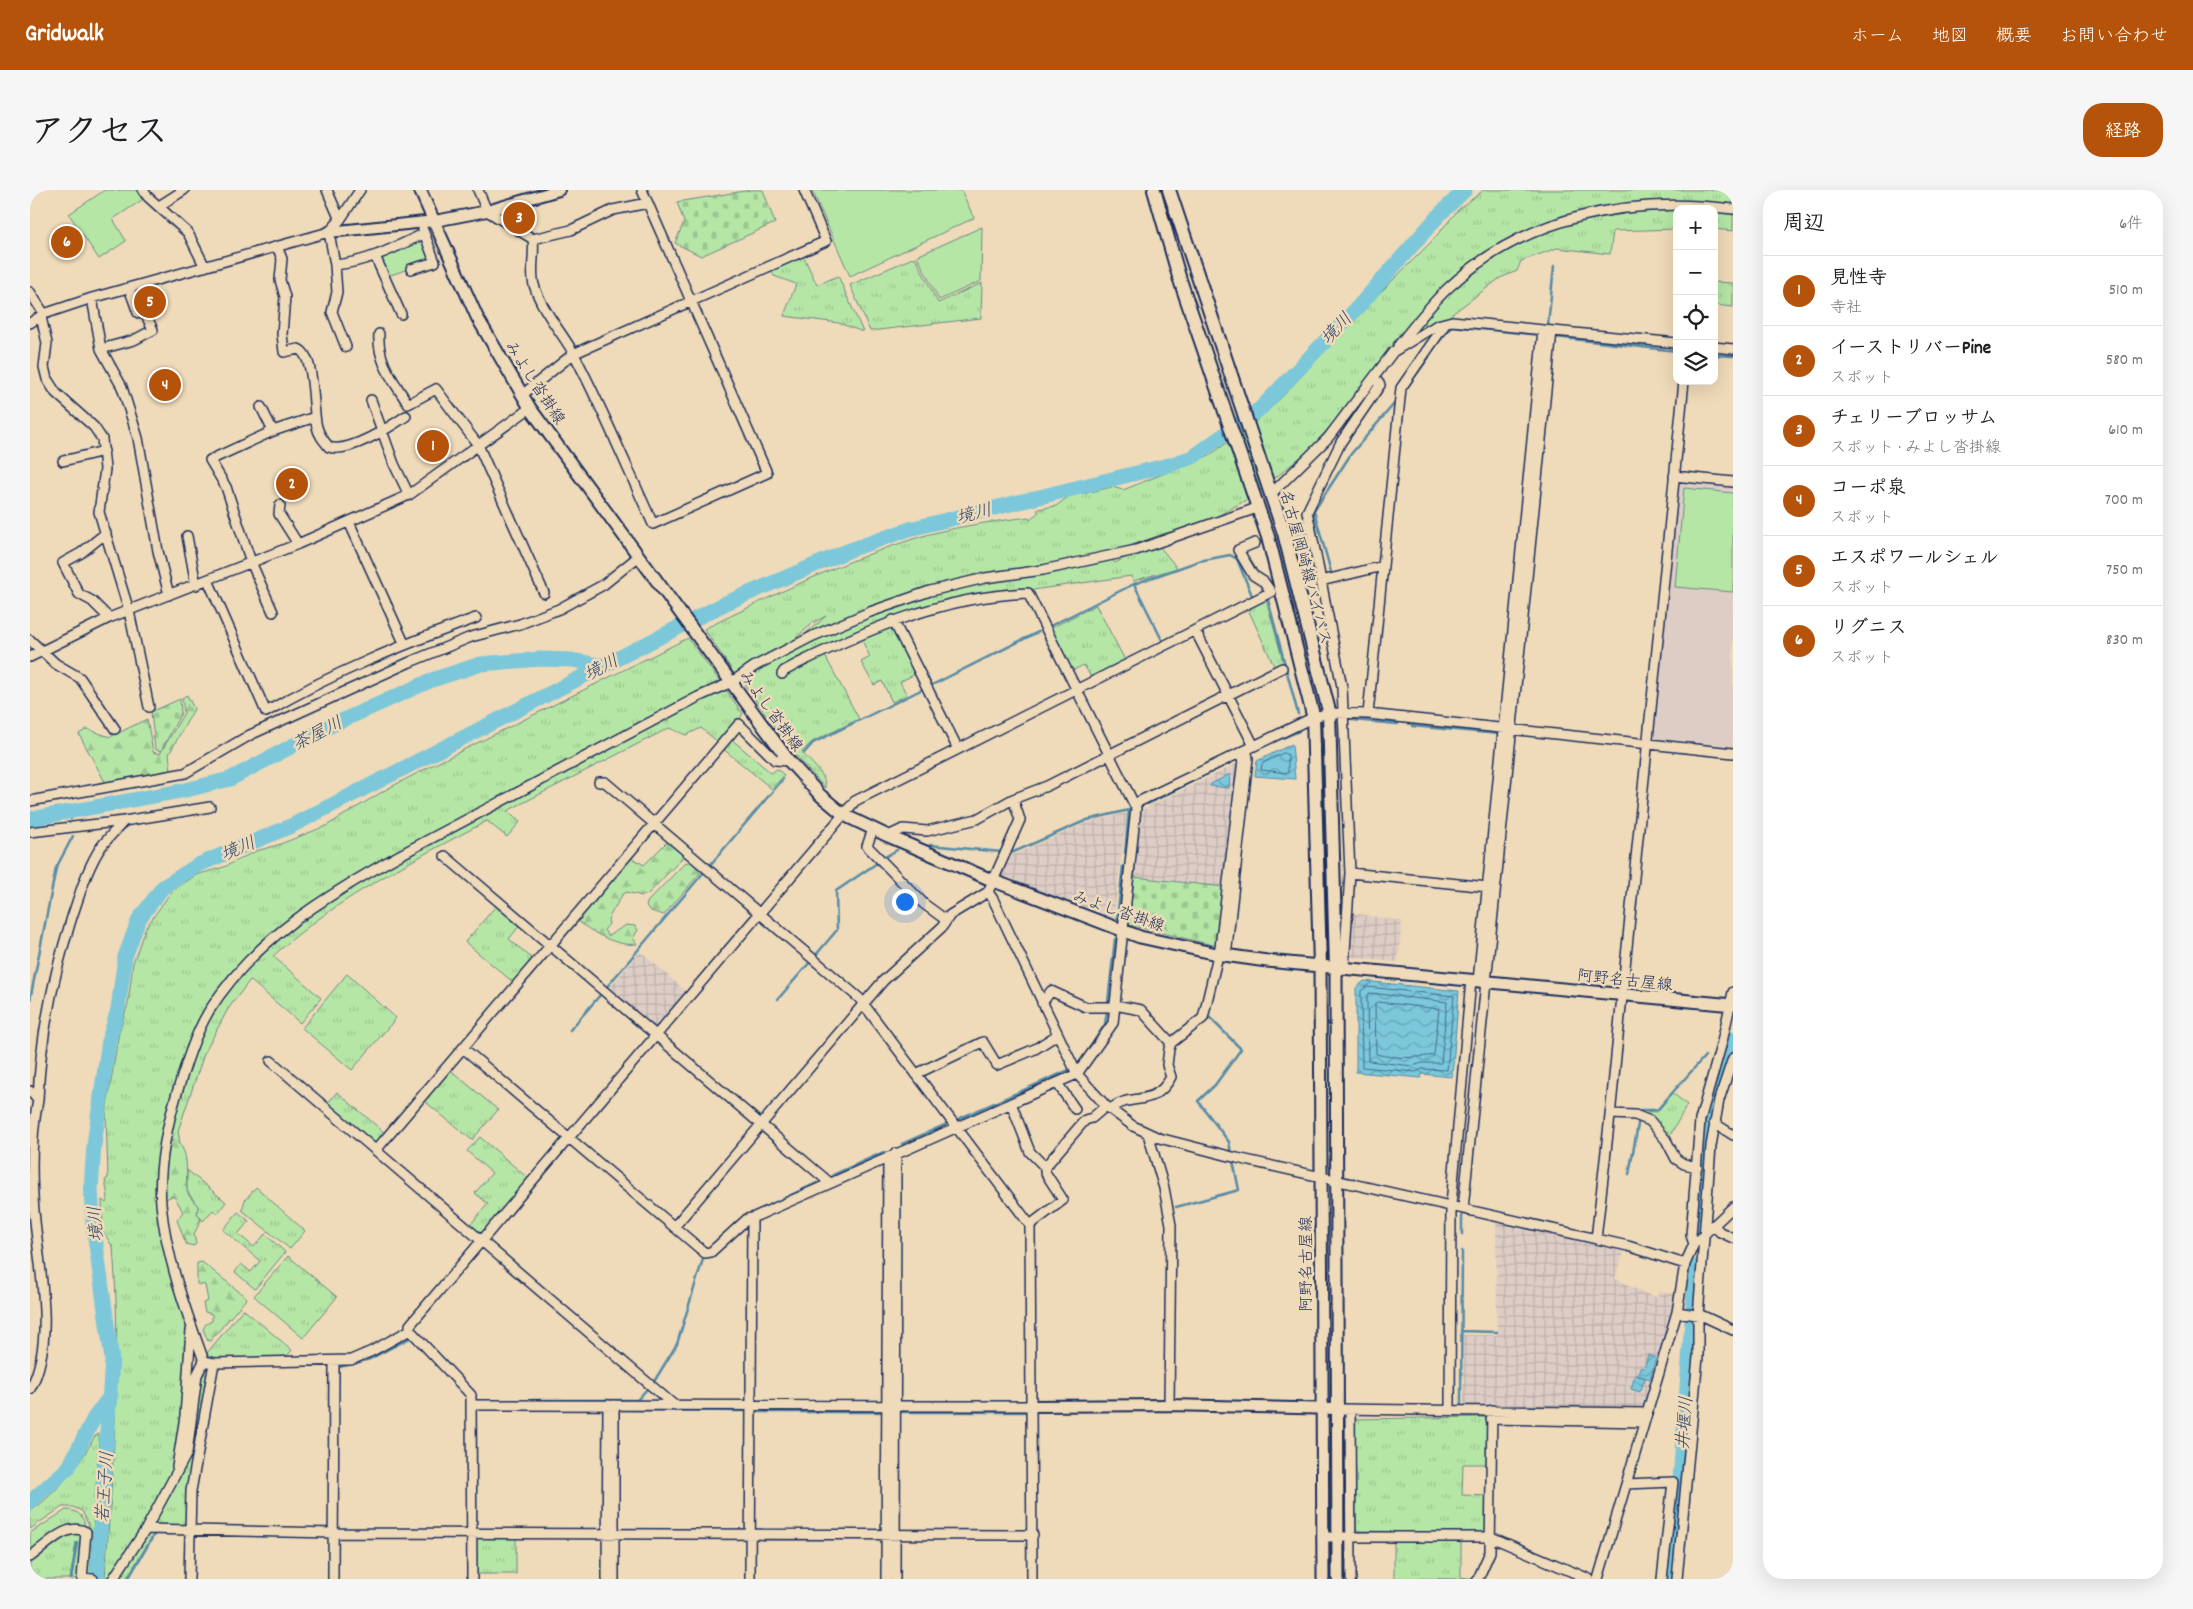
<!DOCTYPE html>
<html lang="ja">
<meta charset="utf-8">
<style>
:root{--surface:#fff;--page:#f6f6f6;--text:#202124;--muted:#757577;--line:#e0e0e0;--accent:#b45309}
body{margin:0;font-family:Dekko,"Klee One",sans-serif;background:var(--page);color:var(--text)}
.controls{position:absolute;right:15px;top:15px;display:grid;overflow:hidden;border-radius:10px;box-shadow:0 5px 20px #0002}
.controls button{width:45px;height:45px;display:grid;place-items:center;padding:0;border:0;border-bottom:1px solid var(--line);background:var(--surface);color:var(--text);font:25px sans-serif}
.you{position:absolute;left:874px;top:711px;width:18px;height:18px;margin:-12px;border:4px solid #fff;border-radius:50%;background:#1a73e8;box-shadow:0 0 0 8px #1a73e833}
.badge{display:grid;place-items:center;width:32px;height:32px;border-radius:50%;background:var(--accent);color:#fff;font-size:16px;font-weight:700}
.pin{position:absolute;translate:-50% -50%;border:2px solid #fff;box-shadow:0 1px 5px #0006}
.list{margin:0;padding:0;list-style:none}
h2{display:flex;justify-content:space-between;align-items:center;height:65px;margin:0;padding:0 20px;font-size:21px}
h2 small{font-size:16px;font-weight:400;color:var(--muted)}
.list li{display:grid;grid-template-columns:32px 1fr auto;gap:15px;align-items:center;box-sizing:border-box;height:70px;padding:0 20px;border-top:1px solid var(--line)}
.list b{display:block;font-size:19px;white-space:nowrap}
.list p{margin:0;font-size:16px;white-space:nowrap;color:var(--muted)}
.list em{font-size:16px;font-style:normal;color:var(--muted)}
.icon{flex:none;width:28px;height:28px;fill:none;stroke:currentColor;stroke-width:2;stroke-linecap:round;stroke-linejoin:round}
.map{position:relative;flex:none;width:1703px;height:1389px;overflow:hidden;border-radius:20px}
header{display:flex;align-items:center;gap:30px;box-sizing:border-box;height:70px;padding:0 25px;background:var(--accent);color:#fff}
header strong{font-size:24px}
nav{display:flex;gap:28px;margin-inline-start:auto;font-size:18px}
.intro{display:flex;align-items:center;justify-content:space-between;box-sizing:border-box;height:120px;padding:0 30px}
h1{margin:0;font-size:35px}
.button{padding:12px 22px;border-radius:20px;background:var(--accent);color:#fff;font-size:18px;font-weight:700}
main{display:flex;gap:30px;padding:0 30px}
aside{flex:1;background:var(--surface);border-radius:20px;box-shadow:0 5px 20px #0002}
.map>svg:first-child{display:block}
.built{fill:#ddcdc5}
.industrial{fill:url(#industrial-grid)}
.grass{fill:url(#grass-tufts);stroke:#688a82}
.forest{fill:url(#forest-firs);stroke:#688a82}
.cemetery{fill:url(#cemetery-stones);stroke:#688a82}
.park{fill:#b6e6a6;stroke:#688a82}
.water{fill:url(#water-waves);stroke:#558ba8}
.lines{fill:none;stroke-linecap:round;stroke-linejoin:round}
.shore{stroke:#416c90;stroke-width:1}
.stream{stroke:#558ba8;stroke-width:2.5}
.river{stroke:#7bc8da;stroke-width:15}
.minor-casing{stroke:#1b2f5e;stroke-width:12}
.tertiary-casing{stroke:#1b2f5e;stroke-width:14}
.secondary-casing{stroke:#1b2f5e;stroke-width:15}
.primary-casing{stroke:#1b2f5e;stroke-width:16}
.minor{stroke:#efdab9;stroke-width:9}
.tertiary{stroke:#efdab9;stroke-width:10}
.secondary{stroke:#efdab9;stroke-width:11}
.primary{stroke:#efdab9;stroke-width:12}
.labels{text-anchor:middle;stroke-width:5;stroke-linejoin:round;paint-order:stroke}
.street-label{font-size:16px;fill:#1b2f5e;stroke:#efdab9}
.water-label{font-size:18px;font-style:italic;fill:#294671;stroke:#efdab9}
</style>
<header>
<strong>Gridwalk</strong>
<nav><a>ホーム</a><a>地図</a><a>概要</a><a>お問い合わせ</a></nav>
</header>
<div class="intro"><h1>アクセス</h1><a class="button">経路</a></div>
<main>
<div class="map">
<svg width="1703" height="1389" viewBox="0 0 1703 1389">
<defs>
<pattern id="industrial-grid" width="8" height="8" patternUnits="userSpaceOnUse" patternTransform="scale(1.25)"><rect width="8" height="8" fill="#ddcdc5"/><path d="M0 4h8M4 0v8" fill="none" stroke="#bdb0ac"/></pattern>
<pattern id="grass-tufts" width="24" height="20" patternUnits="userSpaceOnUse" patternTransform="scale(1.25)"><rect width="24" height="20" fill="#b6e6a6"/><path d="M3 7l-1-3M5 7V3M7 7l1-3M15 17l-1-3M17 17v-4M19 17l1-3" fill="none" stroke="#9cc691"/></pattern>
<pattern id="forest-firs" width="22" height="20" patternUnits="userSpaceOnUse" patternTransform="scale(1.25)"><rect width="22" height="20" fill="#b6e6a6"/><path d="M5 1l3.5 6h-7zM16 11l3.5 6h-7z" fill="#9cc691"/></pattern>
<pattern id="cemetery-stones" width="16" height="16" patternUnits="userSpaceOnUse" patternTransform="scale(1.25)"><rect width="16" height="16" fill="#b6e6a6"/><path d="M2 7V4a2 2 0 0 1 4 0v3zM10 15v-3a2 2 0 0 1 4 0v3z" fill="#9cc691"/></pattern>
<pattern id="water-waves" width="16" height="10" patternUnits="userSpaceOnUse" patternTransform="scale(1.25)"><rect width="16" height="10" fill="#7bc8da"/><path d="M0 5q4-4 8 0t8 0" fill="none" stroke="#64a3b4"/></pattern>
</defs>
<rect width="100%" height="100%" fill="#efdab9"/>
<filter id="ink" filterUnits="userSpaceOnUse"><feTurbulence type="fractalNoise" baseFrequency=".02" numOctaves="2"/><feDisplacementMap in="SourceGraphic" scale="10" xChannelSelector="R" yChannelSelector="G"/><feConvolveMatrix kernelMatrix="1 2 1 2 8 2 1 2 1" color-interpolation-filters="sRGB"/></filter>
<g filter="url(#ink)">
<path class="built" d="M1648,291l55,5v263l-82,-9z"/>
<path class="industrial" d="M1208,573l-14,124 -90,-10 8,-67z
M1097,623l-14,107 -111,-44 9,-20 77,-34z
M1322,723l50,8 -4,41 -50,-5z
M610,761l48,42 -32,38 -49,-40z
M1466,1030l129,29 -10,29 28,15 14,4 2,-5 18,2 -33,114 -180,-3 -1,-70h34z"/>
<path class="grass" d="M1454,0h249v16l-71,-6 -76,10 -30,10 -106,63 -99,120 -43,48 -55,45 -44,25 -22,10 -18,1 -60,21 -69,15 -55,8 -187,64 28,-24 -12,6 -28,25 -50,29 -32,-47c68,-33 136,-67 209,-90 37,-12 77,-17 116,-22l1,2 8,-6v-4l18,-3 16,-12 15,-1 25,-6 11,3 87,-35 42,-30 30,-28 78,-84 72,-72 27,-32z
M1647,19v20l-64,2 -3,23 -53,-6 -36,13 -4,10 -17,7 -52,39 -47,28c16,-18 30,-38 48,-54 35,-35 110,-72 159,-79 23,-2 46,-2 69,-3z
M1684,19l19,3v19l-19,-2z
M773,65l14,30 21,-9 25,56 -24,-9 -55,-7 12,-32 -22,-8 -4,-7z
M885,67l23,46 44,-20 -1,35 -111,13 -20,-46z
M1684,92l19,1v24l-19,-2z
M1130,357l17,21 -44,13 -2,-5 -169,24 -28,6 -110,48 35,65 -47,23 -10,10c8,10 25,23 23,36l-28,-31 -51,-70v-5l7,-9 11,-10 80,-38 89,-33 178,-33 4,4 16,-8z
M1236,410l18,64 -9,4 -27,-59z
M1066,415l30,57 -34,17 -8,-14 -15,7 -20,-43z
M863,435l24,48 -17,9 7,13 -15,7 -10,-21 -8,4 -13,-23 9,-5 -10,-21z
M658,448l33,45 -370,196 -119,95 -47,87 -28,135 31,128 -5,84 -9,60 -26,51 -38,58h-5c8,-110 17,-219 8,-330l-10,-15 -1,-32 4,3 2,-6 -3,-17 3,-2 -2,-66 13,-80 9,-28 5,-41 12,-34 26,-37 25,-17 28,-8 32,-16 22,-6 48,-19 61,-37 46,-24z
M696,500l17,24 -24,29 -18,-15 -15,7 -17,-7 -162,83 13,11 -13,15 -20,-16c-74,39 -152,78 -214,135l48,42 -21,25 -50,-43 -22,29 -24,45 -26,77 2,13 -5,-4 -6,2 3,-21 21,-68 19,-40 36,-47 39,-38 65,-44 344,-183z
M700,548l41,35 6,-4 7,6 -12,14 -50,-41z
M466,716l24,19 -11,14 25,21 -20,23 -49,-41z
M317,784l49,44 -44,52 -50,-42z
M418,878l50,42 -26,30 -50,-41z
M307,902l49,42 -9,11 -50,-41z
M1643,903l14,12 -19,34 -26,-25v-3l15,1z
M450,947l50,43 -47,54 -4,1 -10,-9 19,-22 -13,-11 17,-20 -25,-22z
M157,980l39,32 -9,12 -4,-4 -10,11 -6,-8 1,-7 -11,-15z
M226,997l49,44 -15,18 -48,-39 3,-10z
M208,1022l11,9 -11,13 16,13 11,-13 20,18 -30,37 -20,-17 6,-8 10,8 9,-11 -37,-31z
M258,1066l49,41 -34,41 -49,-42z
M213,1119l49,41 -6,7 -75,3 -3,-3 -1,-4z
M175,1183l2,5 -20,146 -36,3 16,-30 33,-119z
M1453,1227l5,2v45h-25l-1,31 26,1 1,37 -129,-2 -4,-2 -1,-110z
M69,1244v8l-9,134 -5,-2 4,-48 -7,-15 -9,-4h-11l-32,22v-17c28,-21 49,-45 65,-76z
M36,1320c11,0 20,7 18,18l-7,-3 -11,2 -36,26v-20z
M45,1340l8,6 -4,43h-7l4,-37 -6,37h-40v-19l39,-28z
M125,1342l-29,47h-9l31,-45z
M486,1346v38h-42l1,-37z
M1364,1349h67v38l14,2 -81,-1z"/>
<path class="forest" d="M157,505l7,14 -25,45 2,16 -66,12 -26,-48 8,-5 23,8 37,-18 6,33 7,2 24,-41 -2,-15z
M637,652l16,12v3l-35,37 -6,2 -15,-4 -5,3 -14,24 1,5 -5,6 4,6 18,-11 9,1 3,4 -5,8 4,6c-20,3 -44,-11 -59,-23l-1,-3 53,-61 14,8z
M661,671l9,8v4l-36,42 -13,-4 -5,-5 2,-5 37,-38z
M145,950c16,11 10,34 12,50 0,5 8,13 11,16l-1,7 4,7 -7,14 2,10 -2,2 -8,-2 -9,-24 6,-8 -7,-13 -4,-3 -8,4 -2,-23 7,-35z
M172,1072l45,36 -37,43h-2l-5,-12 3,-5 6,-3v-7l-7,-2 -2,-9 5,-2 -3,-16 -8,-1v-21z"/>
<path class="cemetery" d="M721,0h12l12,33 -74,33 -26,-13 9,-21 -7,-20z
M150,509l1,14 -20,38 -6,-2 -4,-37z
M1104,687l90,10 -7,59 -88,-21z"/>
<path class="park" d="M75,0h31l6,10 -29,19 13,22 -27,18 -30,-45z
M782,0h149l13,28 -124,58z
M952,37l-1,54 -42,19 -22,-44z
M390,49l4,2 6,17 -2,4 -40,14 -8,-14 2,-4z
M1654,298l49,5v99l-58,-5z"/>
<path class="water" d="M1262,554l3,35 -40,-3 2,-15z
M1200,584l-1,14 -19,-2 1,-2z
M1334,791l95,10 -7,86 -30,-3 -1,4 -65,-6v-84z
M1618,1165l8,3 -6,21 -12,-4 2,-8 4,1z
M1605,1185l10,3 -5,14 -9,-3z"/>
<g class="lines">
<path class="shore" d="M1254,563l4,2v18l-27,-3 1,-6z
M1337,797l87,9 -7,74 -25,-1 -6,3 -54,-5 -1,-76z
M1340,803l77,9 -6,61h-19l-9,3 -45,-5 -1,-65z
M1348,812l61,7 -5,46c-18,3 -39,4 -58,-1l-1,-50z"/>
<path class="stream" d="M1518,135l6,-59
M1525,147l121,14
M1407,154l15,-18 88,9
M1684,165l19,1
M1378,196l21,-29
M1505,264l12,-118
M1301,382l-17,-61 37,-57 43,-50
M1104,394l29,58
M1238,410l30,114
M1020,436l84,-42 65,-23 31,-6 7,4 16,39
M900,496l114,-57
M1322,530l46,4
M1382,536l87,8
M1227,559l42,-18
M774,563l9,-10 112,-55
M1118,614l89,-45
M39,622l2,7
M900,655l71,7
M853,668l14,-8
M681,674l72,-85
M971,685l8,-21 78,-34 42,-10 -4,43
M1087,729l6,-53
M785,766l22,-26 -1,-39 44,-30
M575,799l99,-117
M748,809l32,-37
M0,810l26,-132 17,-32
M1078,812l7,-63
M1177,825l34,34 -26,36 -17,16 31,41 2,11
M540,840l31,-36
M1053,869l22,-35 2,-13
M1611,920h16l48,-54
M926,930l113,-50
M872,954l45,-20
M1599,984l10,-55
M803,985l51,-23
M1146,1017l63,-17 -6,-29
M714,1027l73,-34
M1432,1044v-20
M1431,1141l36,1
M310,1177l30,-8 40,-21 4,2
M625,1190l22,-36 26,-85
M502,1210h105l12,-13
M1431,1214l1,-153
M510,1219l64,1
M588,1220l129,1
M728,1222h126
M869,1222h127
M1426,1225h31
M1458,1376l6,-15
M41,1389l6,-36
M98,1389l27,-46"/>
<path class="river" d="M0,629l156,-29 44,-11 100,-53 102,-46 49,-16 59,-5 32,1 32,6
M1668,1039c5,-65 7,-129 35,-190
M0,1312l39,-35 25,-49 17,-23
M67,1389l15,-219 -19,-137 -2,-34 3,-44 15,-105 9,-31 7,-52 14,-38 24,-32 35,-22 93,-39 435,-223 124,-53 60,-21 259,-64 24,-8 68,-49 97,-101 82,-93 25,-24
M1638,1389l12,-99 16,-213"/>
<defs>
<path id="minor" d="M113,0l5,7 40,36 17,34
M297,0l13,30
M448,0l9,21 46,28c2,16 -3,31 1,46 8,26 27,46 40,69 29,55 53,114 79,170l114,-51 -125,-283
M129,16l25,-16
M299,42l6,33 2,27 -5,20 14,35
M503,49l38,-9 42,-20 35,-7
M247,56l5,13 -2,21 5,17 -3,37 2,18 14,-3c18,6 14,62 19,78 2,8 6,13 12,20 19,7 61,-20 77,-31
M345,66l26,58
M305,75c32,-3 59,-17 88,-31
M381,79l24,-7 -12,-32
M0,102l14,22
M62,108l9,51 21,38 16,51 20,113 11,44
M11,127l6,26 -3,24 3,12 9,14 38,34 8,12 3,30 -6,43 30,99 20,96
M0,133l14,-9 48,-16 237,-66 11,-12 20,-30
M349,144c-2,28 15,47 29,70l28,-15 42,56 66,148
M1368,156c15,-19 31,-40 49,-57 78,-74 183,-93 286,-80
M1684,157l19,2
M71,159l33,-9 19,-10 -7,-15 -8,-2 -9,-25
M492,205l51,-41 253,-113 -22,-51
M341,210l23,64 15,31
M231,217l12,24
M33,271l41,-10
M1644,286l59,6
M1241,304l57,-56 65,-86 44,-27 15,-4 225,22
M250,315l-1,9 19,30
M319,332l56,123
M1280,335l32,162 8,186 -6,94
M1264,339l16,-4 -3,-13 34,-70 39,-57 -5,-7
M76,343l-25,20 -18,10 16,31 13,7 17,17
M157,346l9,49
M178,390l58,132c66,-39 138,-68 210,-94
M1291,391l62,-15
M243,422l-22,-50 -25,-75 -16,-27 63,-29 42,-14
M863,430l65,129
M1165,440l59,116
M0,450l26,24 24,14 35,51
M0,467l79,-39 189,-74 111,-49 121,-87
M1338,524l33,-326 45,-65
M569,592h6l254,216 171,227 2,354
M0,611l155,-28 65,-38 160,-73 61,-25 49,-13 39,-15 44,-24 36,-29
M1104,614l180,-87 15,-4 39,1 365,39
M843,639l-6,17 57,58 22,16
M0,642l94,-11 86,-14
M858,646l15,-7 24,2 50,-12 36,-20 34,-13 235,-118
M415,666l385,327
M1320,683l138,14
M958,702l5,7 84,175 29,32 27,20 26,12 78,20 391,88 57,18
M1196,766l22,-198 -1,-5
M1448,791l65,-651
M1012,813l9,-12 35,16h28
M1085,815l26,5 30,33
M433,858l242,205 6,-1 36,-33 5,-1
M241,871l404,345
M886,884l67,-32 14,23 38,-16 22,-14
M1027,893l18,26
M0,901l8,9c-6,30 -7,64 -5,96 2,56 26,141 -3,193
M8,910c2,-63 15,-123 34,-183 8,-23 15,-49 29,-70 7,-9 15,-17 23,-26
M981,913l19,49 15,15
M1081,919c19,-17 43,0 60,-32l-4,-12 2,-16 2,-6 32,-25 17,-71 23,-187 -3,-7
M1580,924l25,1 15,6 16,19 10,19 8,5 13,3
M1684,933l19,12
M1118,944l16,54 7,37 -2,180
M346,960l363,-426 36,36 14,1
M1433,1019l89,-878
M1000,1035l33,-25 -18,-28v-5l40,-47 7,-2 14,-12
M1683,1035l7,7 13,6
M644,1037l209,-246 59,-54 8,-12 38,-23 32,-72 -7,-21
M1566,1049l14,-123 74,-735
M1664,1054l-3,-9 9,-115 22,-78 11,-50
M1647,1122l26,4 30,14
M380,1140l61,65 1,184
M174,1171l10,2 137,-3 21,-9 38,-21v-5l445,-524 416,-209 -7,-10 -11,-7 -15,-25 17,-7
M441,1215l560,1
M1307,1219l309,4
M1320,1219l1,170
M1420,1219l1,-204 20,-225
M1461,1229l153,3
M147,1277l8,-51 6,-86
M1596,1294l47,-2 -11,97
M116,1339l41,-76 10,-78 7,-14c-18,-50 -38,-104 -43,-157 -3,-37 5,-74 15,-108 9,-29 18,-60 33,-85 45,-72 117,-115 189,-155l300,-159 34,-15 23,-16 58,-30 57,-24 60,-21 55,-13 58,-8 93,-20 121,-42
M1292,1347h169l98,42
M0,1367c16,-11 37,-36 56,-25l-4,47
M52,1388l11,1
M83,1389l33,-50 188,4 699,2
M159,1389l2,-88 23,-128
M303,1389l1,-218
M577,1389l1,-174
M584,1389v-174
M720,1389l2,-361 325,-144 36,-51 23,-215 -108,-215c-84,3 -157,35 -231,71l-13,7 -2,3
M856,1389l2,-422
M865,1389l1,-426
M1448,1389l12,-27 2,-142
M1568,1389l79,-267 8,-48 9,-20 39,-37
M1647,1389l21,-222v-41l13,-170 8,-46 14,-42"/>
<path id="tertiary" d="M299,42l106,-11 52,-10 72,-21
M1001,1216l138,-1 168,4"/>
<path id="secondary" d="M390,0l57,127 53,91 259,353 31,34 24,20 44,21 106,45 146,56 77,17 50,7 466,44
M1290,776l3,613
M1306,777l2,612"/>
<path id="primary" d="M1124,0l26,90 88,257 45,178 7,251
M1139,0l115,343 45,178 7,256"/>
</defs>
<use href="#minor" class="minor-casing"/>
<use href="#tertiary" class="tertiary-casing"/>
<use href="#secondary" class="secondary-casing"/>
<use href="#primary" class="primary-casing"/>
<use href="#minor" class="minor"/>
<use href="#tertiary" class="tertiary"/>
<use href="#secondary" class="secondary"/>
<use href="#primary" class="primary"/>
</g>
</g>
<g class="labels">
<g class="street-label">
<text transform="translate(506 192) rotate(57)" y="6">みよし沓掛線</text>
<text transform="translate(1277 377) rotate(75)" y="6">名古屋岡崎線バイパス</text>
<text transform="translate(742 520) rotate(54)" y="6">みよし沓掛線</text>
<text transform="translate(1089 720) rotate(19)" y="6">みよし沓掛線</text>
<text transform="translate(1595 789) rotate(6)" y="6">阿野名古屋線</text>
<text transform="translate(1275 1074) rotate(-90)" y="6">阿野名古屋線</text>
</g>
<g class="water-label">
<text transform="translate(1306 138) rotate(-47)" y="6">境川</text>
<text transform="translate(944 323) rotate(-14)" y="6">境川</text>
<text transform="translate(571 477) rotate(-27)" y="6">境川</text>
<text transform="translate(287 543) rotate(-27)" y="6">茶屋川</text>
<text transform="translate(208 658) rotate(-23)" y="6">境川</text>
<text transform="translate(65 1034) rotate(-94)" y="6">境川</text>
<text transform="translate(1654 1233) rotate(-86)" y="6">井堰川</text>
<text transform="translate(74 1297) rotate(-86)" y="6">若王子川</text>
</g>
</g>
</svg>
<div class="controls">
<button>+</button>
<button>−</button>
<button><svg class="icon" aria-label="locate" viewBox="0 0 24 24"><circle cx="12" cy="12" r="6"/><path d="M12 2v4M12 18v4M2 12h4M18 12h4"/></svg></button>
<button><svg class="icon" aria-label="layers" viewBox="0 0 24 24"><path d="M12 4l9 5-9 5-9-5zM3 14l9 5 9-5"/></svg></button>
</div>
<div class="you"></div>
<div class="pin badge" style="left:403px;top:256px">1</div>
<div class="pin badge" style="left:262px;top:294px">2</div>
<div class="pin badge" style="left:489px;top:28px">3</div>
<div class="pin badge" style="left:135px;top:195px">4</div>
<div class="pin badge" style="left:120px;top:112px">5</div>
<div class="pin badge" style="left:37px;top:52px">6</div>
</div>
<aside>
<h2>周辺<small>6件</small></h2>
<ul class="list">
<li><span class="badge">1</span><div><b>見性寺</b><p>寺社</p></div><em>510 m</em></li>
<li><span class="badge">2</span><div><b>イーストリバーPine</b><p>スポット</p></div><em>580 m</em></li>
<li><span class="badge">3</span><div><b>チェリーブロッサム</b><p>スポット · みよし沓掛線</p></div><em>610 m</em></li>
<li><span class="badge">4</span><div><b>コーポ泉</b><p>スポット</p></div><em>700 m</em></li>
<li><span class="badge">5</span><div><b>エスポワールシェル</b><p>スポット</p></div><em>750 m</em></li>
<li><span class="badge">6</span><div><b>リグニス</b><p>スポット</p></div><em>830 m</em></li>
</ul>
</aside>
</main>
